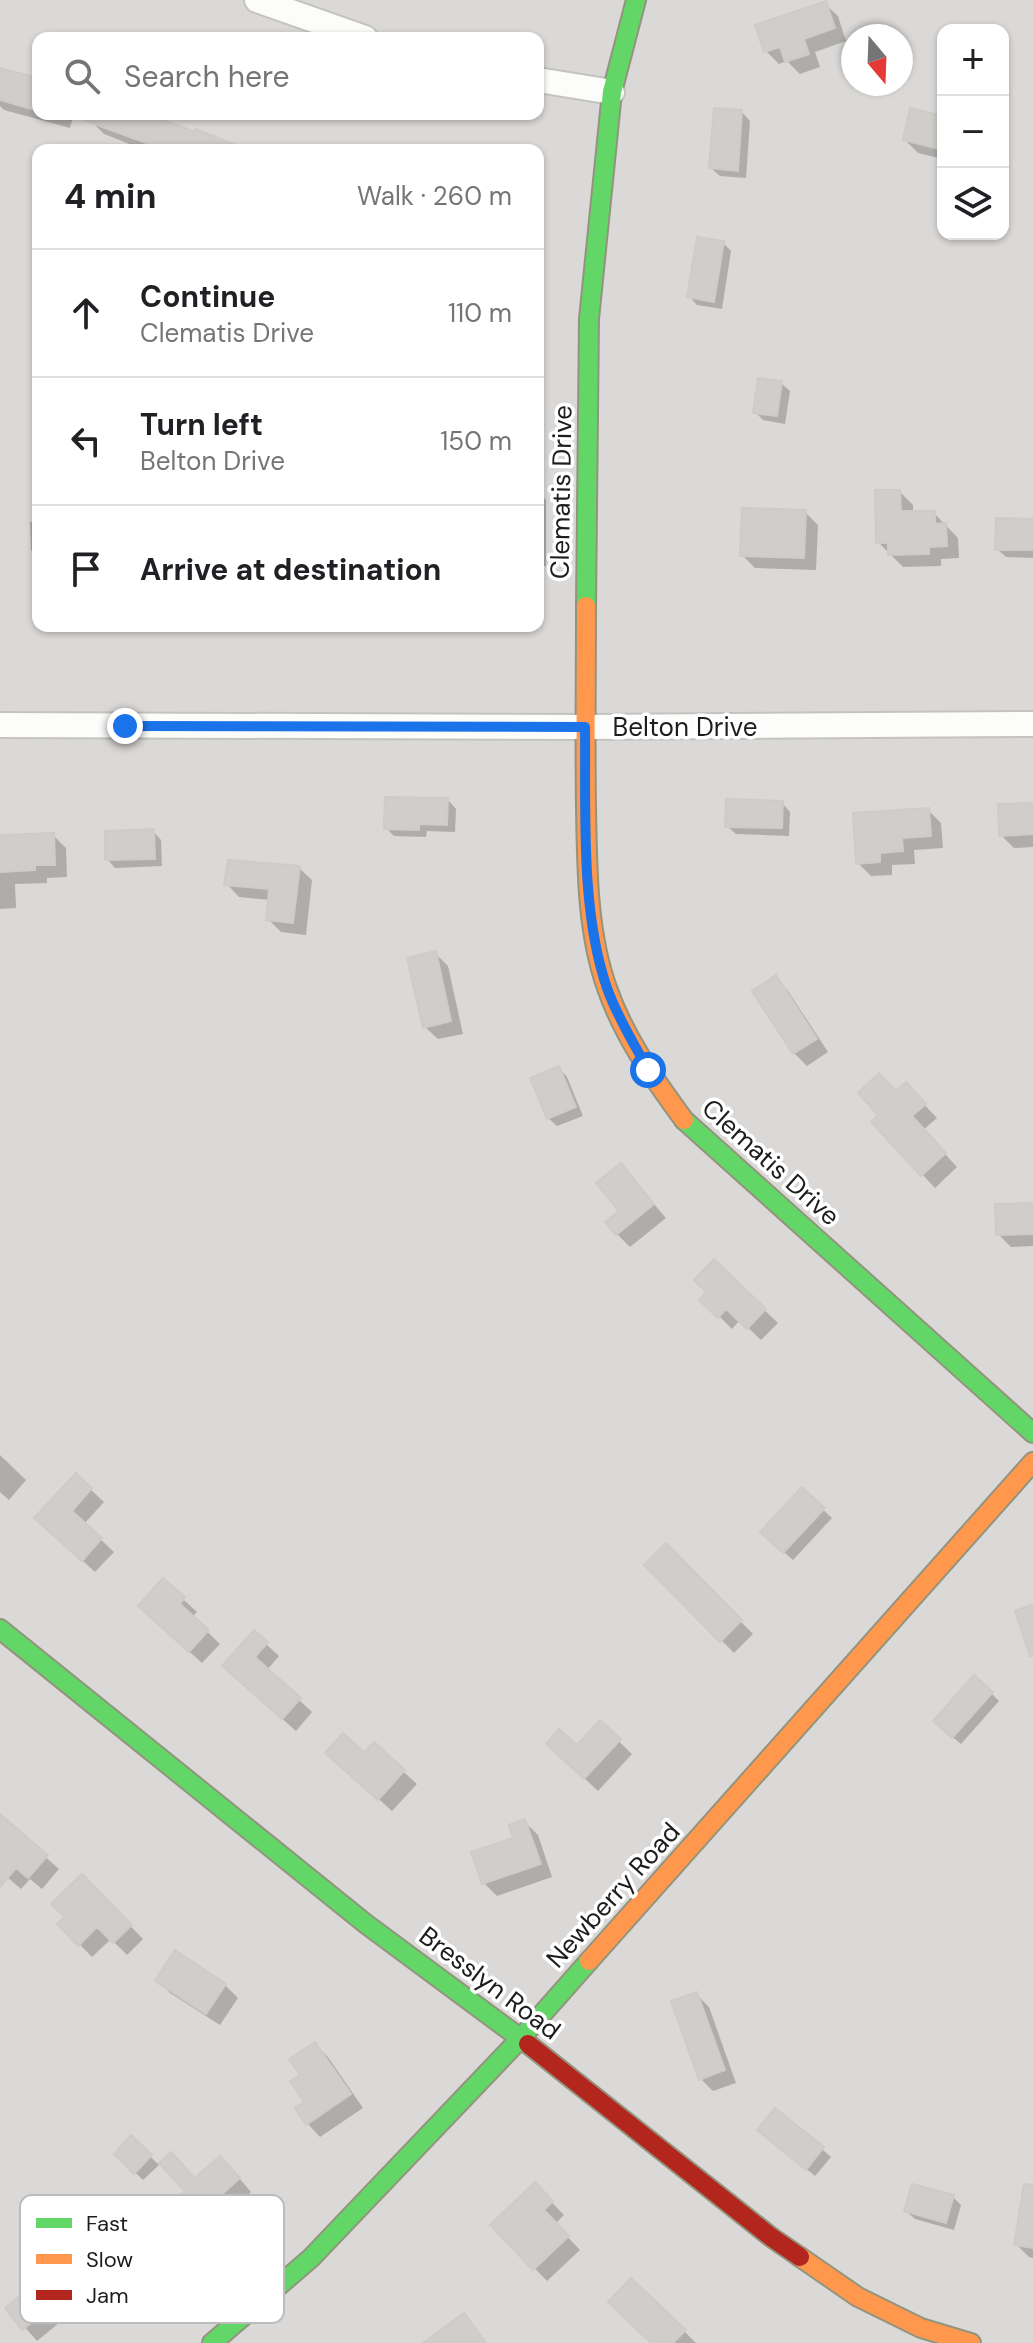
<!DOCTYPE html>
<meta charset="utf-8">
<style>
:root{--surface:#fff;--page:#f6f6f6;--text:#202124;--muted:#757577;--line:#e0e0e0}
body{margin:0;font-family:"DM Sans",sans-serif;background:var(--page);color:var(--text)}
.controls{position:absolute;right:24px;top:24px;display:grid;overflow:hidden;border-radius:16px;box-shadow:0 2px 6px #0004}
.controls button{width:72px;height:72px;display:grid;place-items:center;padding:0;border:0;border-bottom:2px solid var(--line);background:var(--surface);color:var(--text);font:40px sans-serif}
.compass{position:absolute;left:841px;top:24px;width:72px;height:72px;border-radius:50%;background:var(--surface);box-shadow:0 2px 6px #0004;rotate:161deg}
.stop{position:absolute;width:24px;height:24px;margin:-18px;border:6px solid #1a73e8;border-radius:50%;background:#fff}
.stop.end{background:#1a73e8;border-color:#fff;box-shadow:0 2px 8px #0008}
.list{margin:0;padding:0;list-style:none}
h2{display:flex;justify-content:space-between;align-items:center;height:104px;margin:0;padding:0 32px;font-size:34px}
h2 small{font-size:26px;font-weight:400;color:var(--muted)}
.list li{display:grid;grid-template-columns:52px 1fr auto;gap:24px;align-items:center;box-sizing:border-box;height:128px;padding:0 32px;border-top:2px solid var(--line)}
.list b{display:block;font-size:30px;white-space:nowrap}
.list p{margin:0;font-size:26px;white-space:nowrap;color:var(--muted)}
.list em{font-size:26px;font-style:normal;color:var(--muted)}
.icon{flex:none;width:44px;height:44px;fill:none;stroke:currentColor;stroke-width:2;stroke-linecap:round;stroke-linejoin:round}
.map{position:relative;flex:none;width:1033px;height:2343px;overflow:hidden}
.search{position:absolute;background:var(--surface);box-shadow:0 2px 6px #0004;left:32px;top:32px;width:512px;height:88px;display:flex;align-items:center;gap:20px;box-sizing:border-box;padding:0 28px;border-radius:16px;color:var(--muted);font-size:30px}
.panel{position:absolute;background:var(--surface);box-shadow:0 2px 6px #0004;left:32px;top:144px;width:512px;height:488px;border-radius:16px}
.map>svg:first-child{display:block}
.residential{fill:#dad9d7;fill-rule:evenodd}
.shadow{fill:#0003}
.building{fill:#d0ceca;stroke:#cfcbc7;stroke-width:2}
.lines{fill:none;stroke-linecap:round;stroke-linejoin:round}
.street-casing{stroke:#c4c3c2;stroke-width:28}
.fast-casing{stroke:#93947e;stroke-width:22}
.slow-casing{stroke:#93947e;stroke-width:22}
.jam-casing{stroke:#93947e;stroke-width:22}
.street{stroke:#fcfcfb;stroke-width:24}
.fast{stroke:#63d668;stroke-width:18}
.slow{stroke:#ff974d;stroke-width:18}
.jam{stroke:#b3261e;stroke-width:18}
.route{stroke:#1a73e8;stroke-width:10}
.labels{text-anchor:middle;stroke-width:7;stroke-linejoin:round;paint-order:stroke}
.street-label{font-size:26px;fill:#1d1d1d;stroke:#fff}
.key{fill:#fff;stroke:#bbb;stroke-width:2}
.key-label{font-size:22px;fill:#1d1d1d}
</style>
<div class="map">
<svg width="1033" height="2343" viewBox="0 0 1033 2343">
<rect width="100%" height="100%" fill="#ebe9e6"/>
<path class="residential" d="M0,0h1033v2343h-1033zM943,30h60v204h-60zM853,36h48v48h-48zM38,38h500v76h-500zM38,150h500v476h-500z"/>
<path class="shadow" d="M825,4l13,12 8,25 -31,11 5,15 -20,7 -13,-13 -8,3 -13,-13z
M0,70l38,10v34h36l-4,14 -66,-18 -4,-4z
M742,112l8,9 -4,57 -26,-2 -9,-8z
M94,114h48l105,36h-102l-41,-16 -13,-13z
M943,118v41l-25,-6 -13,-13z
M723,243l8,8 -9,58 -25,-4 -8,-9z
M781,383l9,8 -5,33 -22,-4 -8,-8z
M538,491l8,9v66h-8z
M900,492l13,13v8h21l24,25 1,20 -18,1v7l-38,1 -25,-25z
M805,512l13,13 -2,45 -61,-2 -13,-13z
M1033,521v37l-27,-1 -9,-8z
M30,522h8v35l-7,-7z
M448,800l8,9 -1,23 -28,-1 -1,6 -32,-1 -8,-8z
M782,803l8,9 -1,24 -53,-2 -9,-8z
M1033,805v42l-19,1 -13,-13z
M928,810l13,13 2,25 -29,2 1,14 -23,1v10l-21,1 -13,-13z
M153,831l8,9 1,26 -47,2 -8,-9z
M53,835l13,13 1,29 -20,1v5l-32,1 1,24 -16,1v-72z
M299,868l13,12 -6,55 -25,-3 -13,-13 2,-19 -31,-3 -12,-13z
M435,953l13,13 15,68 -25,5 -13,-12z
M776,978l12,13 40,61 -21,14 -13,-13 -40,-62z
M559,1068l8,9 16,39 -26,10 -9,-8z
M896,1094l22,4 19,20 -14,12 34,37 -22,21 -61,-66z
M621,1166l45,52 -36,29 -13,-13 5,-23z
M1033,1205v41l-22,1 -13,-13z
M714,1262l64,61 -17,17 -21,-20 -8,9 -30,-30 7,-7z
M0,1455l26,25 -17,20 -9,-8z
M76,1476l28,26 -20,22 30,28 -19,20 -45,-41z
M802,1490l30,28 -39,42 -22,-19z
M666,1546l87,88 -19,19 -87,-88z
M163,1581l34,31 -5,5 28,27 -18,19 -49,-44z
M254,1633l25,23 -12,14 45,42 -16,19 -59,-52z
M991,1693l8,8 -38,43 -17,-14z
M600,1723l32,31 -34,37 -50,-47 29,4z
M374,1745l43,39 -25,27 -51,-46 24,-10z
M0,1817l59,52 -17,20 -12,-10 -9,10 -21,-18z
M525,1822l13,13 14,42 -55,19 -13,-13 -10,-29 42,-15z
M82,1876l61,63 -16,16 -16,-16 -19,18 -32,-33 7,-7z
M157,1980l68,5 13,13 -18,27 -50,-32z
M696,1994l13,13 27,76 -23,8 -12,-12z
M315,2044l13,13 35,51 -43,29 -12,-13 -11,-15 10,-7 -4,-27z
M131,2138l28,27 -16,15 -27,-26z
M768,2138l54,11 9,8 -16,19z
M233,2171l18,21 -40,37 -13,-13 -2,-35z
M535,2185l29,30 -9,9 25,26 -33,31 -54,-55z
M953,2197l8,8 -7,25 -39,-11 -9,-8z
M1033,2213v45l-4,-1 -13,-13z
M72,2258l30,36 -35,28 -3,-3 -27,22 -29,-33z
M684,2331l12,12h-43z"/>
<path class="building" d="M826,1l9,27 -31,11 5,15 -24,8 -5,-15 -16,5 -9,-27z
M0,68l38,10v33l-38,-11z
M714,108l28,2 -4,61 -29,-3z
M910,108l33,8v34l-40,-10z
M73,114h75l47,18 1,-3 52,21h-83l-92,-34z
M697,237l27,4 -10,61 -27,-5z
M758,378l24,3 -5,35 -24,-3z
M875,490h25l1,21h34v13l11,-1 1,23 -18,1v7l-41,1v-12h-12z
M742,508l64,2 -2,48 -64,-2z
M996,518l37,1v31h-38z
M385,797l63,1 -1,27 -28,-1v6l-35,-1z
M726,799l57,2 -1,27 -57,-1z
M1033,803v31l-34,2 -1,-32z
M929,808l2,28 -29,2 1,13 -23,2v9l-24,2 -3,-51z
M154,829l1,30 -50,1v-29z
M54,833l1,32h-20v5l-35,2v-37z
M228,860l72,6 -7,57 -27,-3 3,-31 -45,-4z
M436,951l15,70 -28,7 -16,-70z
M776,975l41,64 -24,15 -41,-63z
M559,1066l17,41 -29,12 -17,-41z
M879,1073l17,18 10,-9 20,22 -14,12 34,37 -25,23 -50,-54 7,-7 -20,-22z
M621,1163l33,41 -38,31 -11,-13 14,-11 -23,-28z
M1033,1203v31l-37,1 -1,-31z
M714,1259l52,50 -19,20 -21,-20 -8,9 -19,-18 7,-8 -12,-12z
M76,1473l16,15 -20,23 30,27 -20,23 -48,-43z
M802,1487l23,21 -42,45 -23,-21z
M666,1543l76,77 -22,22 -76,-77z
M163,1578l22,19 -5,7 29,26 -20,22 -51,-46z
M1033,1604v52h-3l-15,-45z
M254,1630l14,12 -13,15 46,41 -19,21 -60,-53z
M974,1675l19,17 -41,46 -19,-17z
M600,1720l21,19 -37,40 -38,-35 13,-15 18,16z
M343,1733l21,19 10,-10 31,28 -27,30 -53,-47z
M0,1814l48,41 -20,23 -12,-10 -16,19z
M525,1819l16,45 -59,20 -11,-32 42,-14 -4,-13z
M82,1874l50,51 -19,18 -16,-16 -19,19 -21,-22 8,-7 -14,-13z
M175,1950l51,34 -20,30 -51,-33z
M697,1992l28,78 -26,10 -28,-79z
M315,2042l36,52 -45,31 -11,-17 9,-6 -14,-21 10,-6 -11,-16z
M775,2108l49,39 -18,23 -49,-40z
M131,2135l21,20 -18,19 -20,-20z
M171,2152l24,26 25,-22 20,22 -43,39 -19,-20 7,-6 -26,-28z
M535,2182l18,19 -9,9 25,26 -36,34 -43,-45z
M912,2184l42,11 -8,28 -42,-12z
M1024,2184l9,1v63l-19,-3z
M72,2255l19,25 -39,30 -2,-2 -28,22 -17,-22z
M631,2278l55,52 -13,13h-22l-43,-41z
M464,2313l22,30h-63z"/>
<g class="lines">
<defs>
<path id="street" d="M257,0l108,38
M538,80l74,12
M0,725l585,2 448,-3"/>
<path id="fast" d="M586,606l3,-287 23,-227 24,-92
M684,1120l349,313
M0,1629l366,295 162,120
M212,2343l99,-85 210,-220 68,-77"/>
<path id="slow" d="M586,606c0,67 -1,134 0,201 1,60 1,125 21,181 17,49 47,91 77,132
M589,1961l444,-499
M800,2257l58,40 63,31 50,15"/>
<path id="jam" d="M528,2044l243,193 29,20"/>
</defs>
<use href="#street" class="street-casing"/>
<use href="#fast" class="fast-casing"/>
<use href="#slow" class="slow-casing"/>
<use href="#jam" class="jam-casing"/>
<use href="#street" class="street"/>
<use href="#fast" class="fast"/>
<use href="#slow" class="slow"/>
<use href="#jam" class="jam"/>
</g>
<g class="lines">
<path class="route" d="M125,726l460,1c1,82 -5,183 22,261 10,29 27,55 41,82"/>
</g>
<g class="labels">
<g class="street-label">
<text transform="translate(561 492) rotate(-89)" y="9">Clematis Drive</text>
<text x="685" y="736">Belton Drive</text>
<text transform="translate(771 1162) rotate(42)" y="9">Clematis Drive</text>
<text transform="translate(613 1895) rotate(-48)" y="9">Newberry Road</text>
<text transform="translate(490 1983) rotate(37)" y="9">Bresslyn Road</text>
</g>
</g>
<rect x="20" y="2195" width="264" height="128" rx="12" class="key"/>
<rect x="36" y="2218" width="36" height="10" fill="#63d668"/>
<rect x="36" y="2254" width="36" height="10" fill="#ff974d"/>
<rect x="36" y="2290" width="36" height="10" fill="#b3261e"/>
<g class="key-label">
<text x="86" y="2231">Fast</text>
<text x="86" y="2267">Slow</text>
<text x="86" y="2303">Jam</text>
</g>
</svg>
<div class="controls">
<button>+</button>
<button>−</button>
<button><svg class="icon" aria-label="layers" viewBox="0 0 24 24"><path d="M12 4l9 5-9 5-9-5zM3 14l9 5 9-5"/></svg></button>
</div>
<svg class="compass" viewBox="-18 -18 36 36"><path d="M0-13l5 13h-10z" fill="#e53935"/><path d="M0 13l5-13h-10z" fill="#757577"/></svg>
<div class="stop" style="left:648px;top:1070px"></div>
<div class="stop end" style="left:125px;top:726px"></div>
<div class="search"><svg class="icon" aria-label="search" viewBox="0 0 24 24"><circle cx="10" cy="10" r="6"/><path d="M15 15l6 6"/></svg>Search here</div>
<section class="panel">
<h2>4 min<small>Walk · 260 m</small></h2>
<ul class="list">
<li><svg class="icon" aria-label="ahead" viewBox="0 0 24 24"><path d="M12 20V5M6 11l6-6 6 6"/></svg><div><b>Continue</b><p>Clematis Drive</p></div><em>110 m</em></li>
<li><svg class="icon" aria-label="left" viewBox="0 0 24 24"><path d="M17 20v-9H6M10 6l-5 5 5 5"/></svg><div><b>Turn left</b><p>Belton Drive</p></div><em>150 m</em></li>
<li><svg class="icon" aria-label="arrive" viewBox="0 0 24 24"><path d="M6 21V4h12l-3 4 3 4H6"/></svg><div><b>Arrive at destination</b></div></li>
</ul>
</section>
</div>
